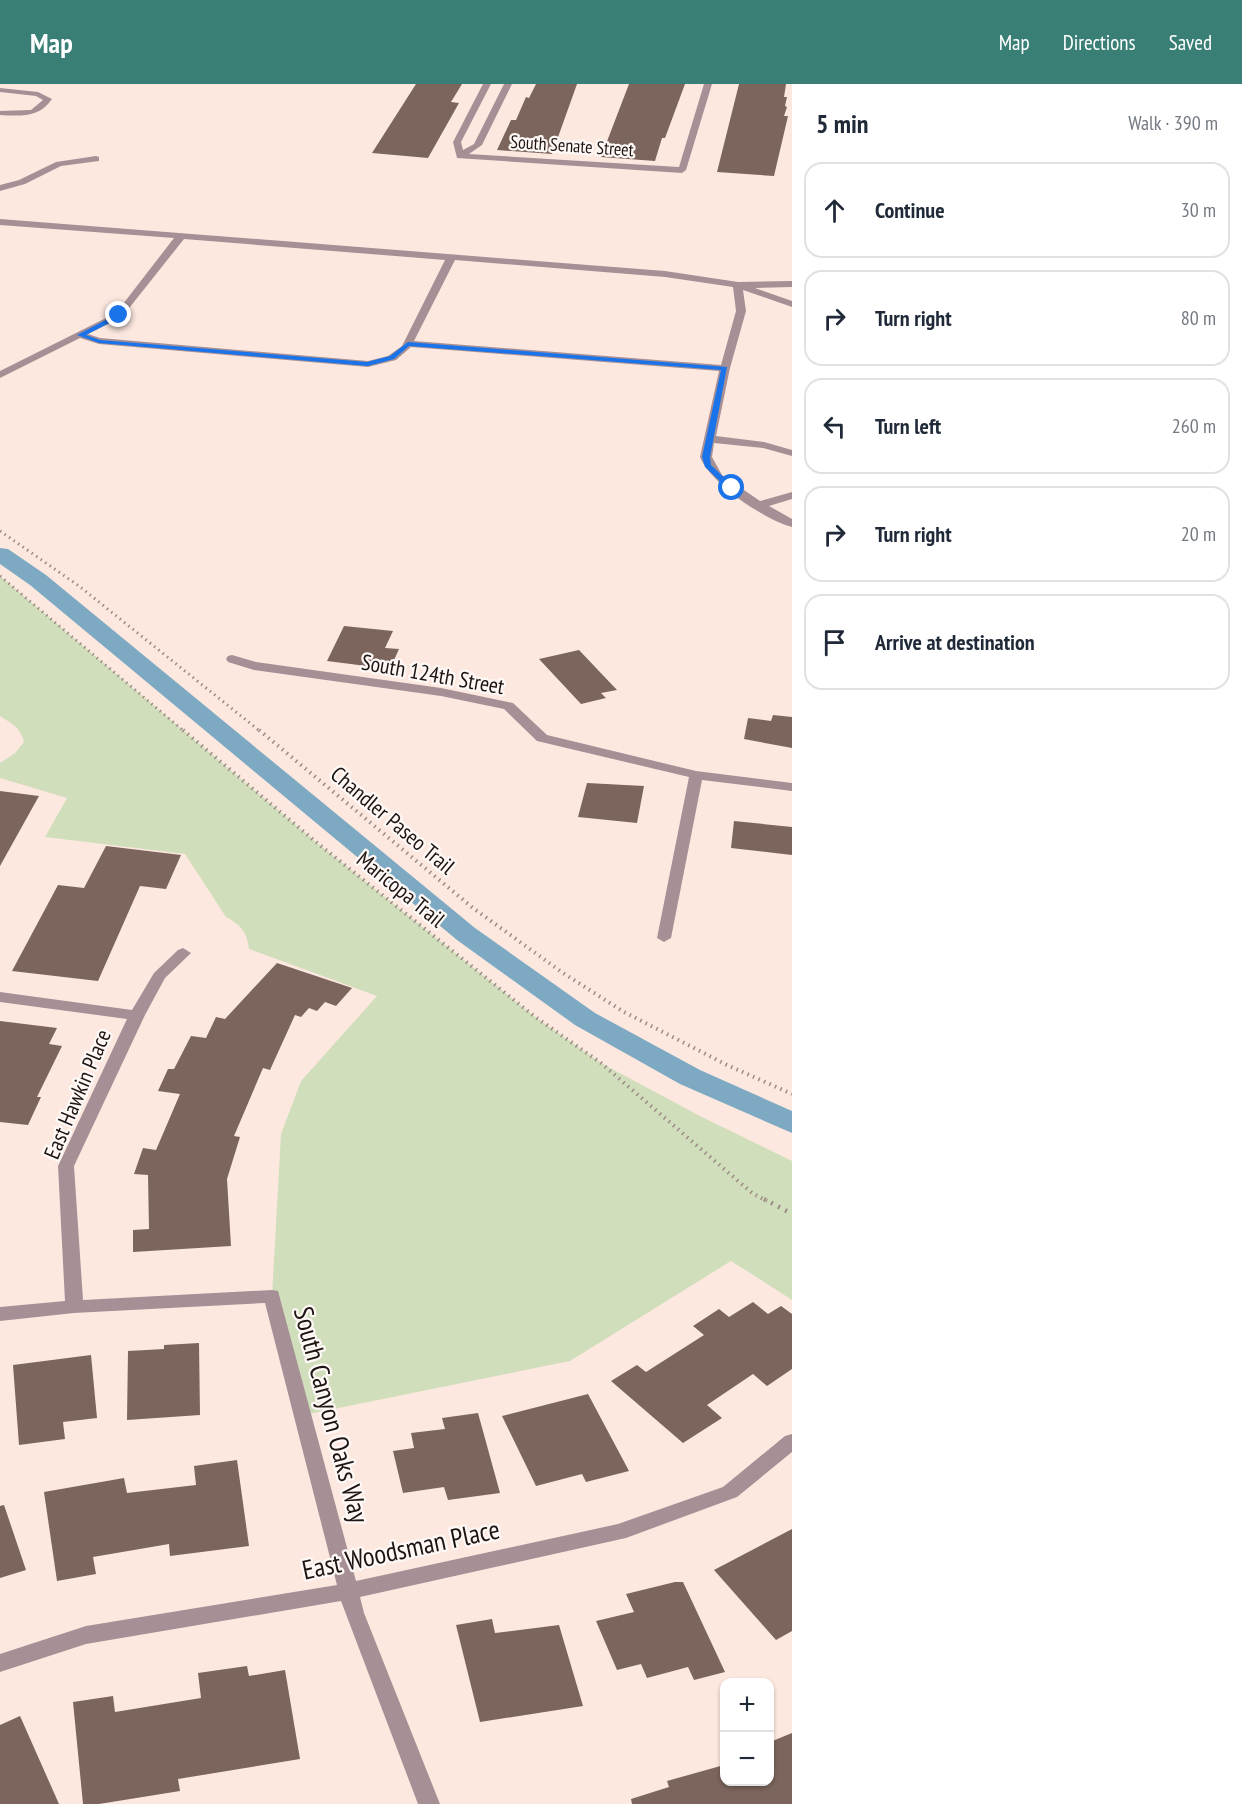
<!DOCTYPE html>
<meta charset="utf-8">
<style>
:root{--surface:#fff;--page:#f2f2f3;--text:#1f2937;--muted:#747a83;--line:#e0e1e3;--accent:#397f76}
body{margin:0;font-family:"PT Sans Narrow",sans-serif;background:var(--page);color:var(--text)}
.controls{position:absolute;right:18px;bottom:18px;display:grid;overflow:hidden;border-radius:12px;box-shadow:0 2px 4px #0004}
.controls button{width:54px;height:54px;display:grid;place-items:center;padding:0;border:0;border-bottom:2px solid var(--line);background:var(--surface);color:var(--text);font:30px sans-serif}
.stop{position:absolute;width:18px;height:18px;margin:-14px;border:4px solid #1a73e8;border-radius:50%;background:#fff}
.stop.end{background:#1a73e8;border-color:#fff;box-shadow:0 2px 6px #0008}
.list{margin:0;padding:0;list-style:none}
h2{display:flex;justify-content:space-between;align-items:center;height:78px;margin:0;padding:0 24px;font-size:26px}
h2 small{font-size:20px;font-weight:400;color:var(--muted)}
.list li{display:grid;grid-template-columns:39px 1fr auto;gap:18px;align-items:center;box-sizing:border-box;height:96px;margin:0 12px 12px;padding:0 12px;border:2px solid var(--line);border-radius:18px}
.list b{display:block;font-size:22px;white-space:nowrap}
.list em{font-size:20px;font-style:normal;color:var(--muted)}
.icon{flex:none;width:33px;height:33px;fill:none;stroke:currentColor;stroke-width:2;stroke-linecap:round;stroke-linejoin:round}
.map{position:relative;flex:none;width:792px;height:1720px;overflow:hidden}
header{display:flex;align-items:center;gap:36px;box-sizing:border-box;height:84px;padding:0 30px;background:var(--accent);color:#fff}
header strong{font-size:28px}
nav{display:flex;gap:33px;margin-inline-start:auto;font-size:21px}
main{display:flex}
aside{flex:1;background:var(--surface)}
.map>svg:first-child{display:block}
.green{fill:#d1debc}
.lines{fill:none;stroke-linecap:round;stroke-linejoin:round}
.canal{fill:#7da9c3;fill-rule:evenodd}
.building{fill:#7b655c}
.path-far2{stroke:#9c8c86;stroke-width:3;stroke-dasharray:1.5 4;stroke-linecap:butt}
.path-far1{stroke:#9c8c86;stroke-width:4;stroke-dasharray:1.5 4.5;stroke-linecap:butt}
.path{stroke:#9c8c86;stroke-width:4.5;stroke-dasharray:2 6;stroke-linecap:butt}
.minor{fill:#a69096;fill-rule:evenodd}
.route{fill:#1a73e8}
.labels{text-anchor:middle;stroke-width:4.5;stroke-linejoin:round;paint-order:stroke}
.far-street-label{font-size:18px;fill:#1e1512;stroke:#fef9f7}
.street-label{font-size:22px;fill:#1e1512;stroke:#fef9f7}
.near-street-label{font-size:27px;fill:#1e1512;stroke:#fef9f7}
</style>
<header>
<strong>Map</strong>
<nav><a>Map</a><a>Directions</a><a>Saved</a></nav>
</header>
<main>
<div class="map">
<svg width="792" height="1720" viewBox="0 0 792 1720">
<rect width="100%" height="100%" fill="#fde8e0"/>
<path class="green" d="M0,492l316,266 218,174 67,47 99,53 92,45v139l-61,-39 -161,100 -266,54 -32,-119 9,-162 20,-53 76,-85 -128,-47c-2,-17 -8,-24 -23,-32l-41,-63 -140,-17 22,-39 -67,-20v-15l15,-10 9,-11c-4,-15 -12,-18 -24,-26z"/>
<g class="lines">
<path class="canal" d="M0,464l8,1 38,26 429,353 120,85 105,57 92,41v22l-112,-49 -105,-59 -118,-85 -427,-355 -30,-21z"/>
</g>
<path class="building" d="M416,0h46l-11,18 8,1 -31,55 -56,-5z
M536,0h41l-25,70 -55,-4 14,-30h5l10,-23 3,1z
M629,0h56l-20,54h-3l-7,23 -54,-4z
M739,0h47l-2,13h3l-2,9 2,1 -3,9h4l-14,60 -57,-4z
M344,542l49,5 -8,17 14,1 -9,20 -63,-8z
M579,566l38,40 -16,3 5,5 -25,6 -42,-45z
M773,631l19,2v31l-48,-9 4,-21 23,3z
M587,699l57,3 -7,37 -59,-6z
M0,707l39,5 -39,70z
M734,737l58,6v28l-61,-7z
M106,762l75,9 -15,34 -26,-3 -42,95 -86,-10 46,-86 26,3z
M277,879l75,25 -16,18 -11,-4 -8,9 -8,-3 -8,9 -6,-2 -25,55 -7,-2 -29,68 6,1 -13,42 4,67 -98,6v-22l16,-1 -1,-54 -14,-1 9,-26 13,2 24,-56 -22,-3 10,-22h6l17,-33 15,2 10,-21 9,2z
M0,937l57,7 -8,16 13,2 -25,51h4l-13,28 -28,-3z
M753,1218l15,12 13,-8 11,8v55l-25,17 -14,-12 -46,31 15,13 -39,25 -72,-62 26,-16 9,7 58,-37 -11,-9 26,-17 10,8z
M199,1259l1,72 -73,5 1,-69 36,-2v-4z
M91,1271l6,63 -34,4 2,17 -46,6 -6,-80z
M588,1310l41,77 -43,11 -4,-8 -46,12 -34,-70z
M478,1329l22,80 -52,7 -4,-13 -41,6 -10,-42 21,-3 -3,-15 34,-4 -3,-11z
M237,1376l12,86 -79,10 -1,-12 -76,13 3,17 -39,7 -13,-89 80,-14 3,15 69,-8 -2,-19z
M4,1421l22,65 -26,8v-72z
M792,1445v102l-16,9 -62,-70z
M675,1498h8l42,90 -31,8 -6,-13 -41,11 -6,-14 -24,6 -21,-49 38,-9 -8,-18z
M492,1535l3,14 64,-8 24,81 -103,16 -24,-97z
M247,1582l2,10 36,-6 15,89 -122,20 2,12 -81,13h-16l-10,-102 40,-6 2,16 86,-14 -3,-25z
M20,1632l39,88h-59v-79z
M792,1649v71h-160l-1,-5 38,-12 -2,-6 57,-16v17h46v-40z"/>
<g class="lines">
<path class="path-far2" d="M0,447l79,55 182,146
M0,492l185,156"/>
<path class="path-far1" d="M183,646l133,112 218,174 67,47 151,130 15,8
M259,646l214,178 90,65 61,39 103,53 65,29"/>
<path class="path" d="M764,1115l28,15"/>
<path class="minor" d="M483,0h8l-30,58 2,8 11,-6 30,-60h8l-30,61 -13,9 210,13 25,-83h8l-26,86 -4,3 -225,-15 -4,-16z
M0,4l38,4 14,7c-13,19 -31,17 -52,16v-4l31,-1 12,-10 -7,-4 -36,-4z
M96,72l3,1v4l-38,5 -36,18 -25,7v-6l19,-5 37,-18z
M0,135l665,52 73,11 54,-1v6l-37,1 37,13v6l-49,-17 3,21 -16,57 -14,68 48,6 28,8v6l-29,-8 -49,-5 -2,14 10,18 38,26 32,-9v7l-23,7 23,13v8c-27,-7 -81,-43 -92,-70l19,-86 -308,-24 -15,13 -28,7 -269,-23 -19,-6 -80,40v-7l116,-58 58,-75 -174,-13zM184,155l261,21 -43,86 -14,10 -20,5 -268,-23 -12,-4 34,-17zM455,176l210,17 68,10 3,24 -15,54 -307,-24z
M232,571l24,7 185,26 67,14 5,1 34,32 149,36 96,12v8l-90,-11 -31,158 -7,4 -7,-4 32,-161 -152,-36 -33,-32 -63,-13 -187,-26 -26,-8 -2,-3 2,-3z
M183,864l8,5 -26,25 -20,37 -71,151 9,134 189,-10 6,1 78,290 262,-57 105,-37 62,-51 7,-2v18l-55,45 -111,41 -266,59 4,16 76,191h-22l-77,-203 -255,43 -86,28v-18l86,-28 251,-41 -72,-282 -191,10 -74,8v-14l65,-6 -7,-135 69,-147 -127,-17v-10l132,18 22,-37 24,-23z"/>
</g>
<path class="route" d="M119,229l2,4 -35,18 14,5 267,22 23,-6 18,-14 319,25 -17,90 1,8 24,23 -6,2 -24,-23 -3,-10 19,-87 -312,-24 -15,13 -26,7 -269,-23 -22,-8z"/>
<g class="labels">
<g class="far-street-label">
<text transform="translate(572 62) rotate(4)" y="6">South Senate Street</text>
</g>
<g class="street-label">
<text transform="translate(433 590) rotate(10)" y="8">South 124th Street</text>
<text transform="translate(393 736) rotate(40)" y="8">Chandler Paseo Trail</text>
<text transform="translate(401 805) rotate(39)" y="8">Maricopa Trail</text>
<text transform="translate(77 1010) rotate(-67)" y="8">East Hawkin Place</text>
</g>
<g class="near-street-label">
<text transform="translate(331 1331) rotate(75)" y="9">South Canyon Oaks Way</text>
<text transform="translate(401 1466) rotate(-12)" y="9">East Woodsman Place</text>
</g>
</g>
</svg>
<div class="controls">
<button>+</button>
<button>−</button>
</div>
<div class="stop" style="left:732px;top:404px"></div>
<div class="stop end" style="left:119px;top:231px"></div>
</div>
<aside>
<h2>5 min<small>Walk · 390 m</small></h2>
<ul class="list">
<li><svg class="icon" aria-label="ahead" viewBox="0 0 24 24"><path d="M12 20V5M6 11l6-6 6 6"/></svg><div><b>Continue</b></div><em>30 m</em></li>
<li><svg class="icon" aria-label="right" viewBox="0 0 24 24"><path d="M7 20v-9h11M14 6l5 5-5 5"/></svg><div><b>Turn right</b></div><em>80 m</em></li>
<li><svg class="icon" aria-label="left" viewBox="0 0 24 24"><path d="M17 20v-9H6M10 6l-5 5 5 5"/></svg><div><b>Turn left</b></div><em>260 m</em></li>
<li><svg class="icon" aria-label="right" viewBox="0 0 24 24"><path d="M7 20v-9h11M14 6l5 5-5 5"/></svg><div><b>Turn right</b></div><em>20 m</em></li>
<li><svg class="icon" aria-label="arrive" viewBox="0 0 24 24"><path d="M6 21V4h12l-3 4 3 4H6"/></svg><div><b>Arrive at destination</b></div></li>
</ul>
</aside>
</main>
